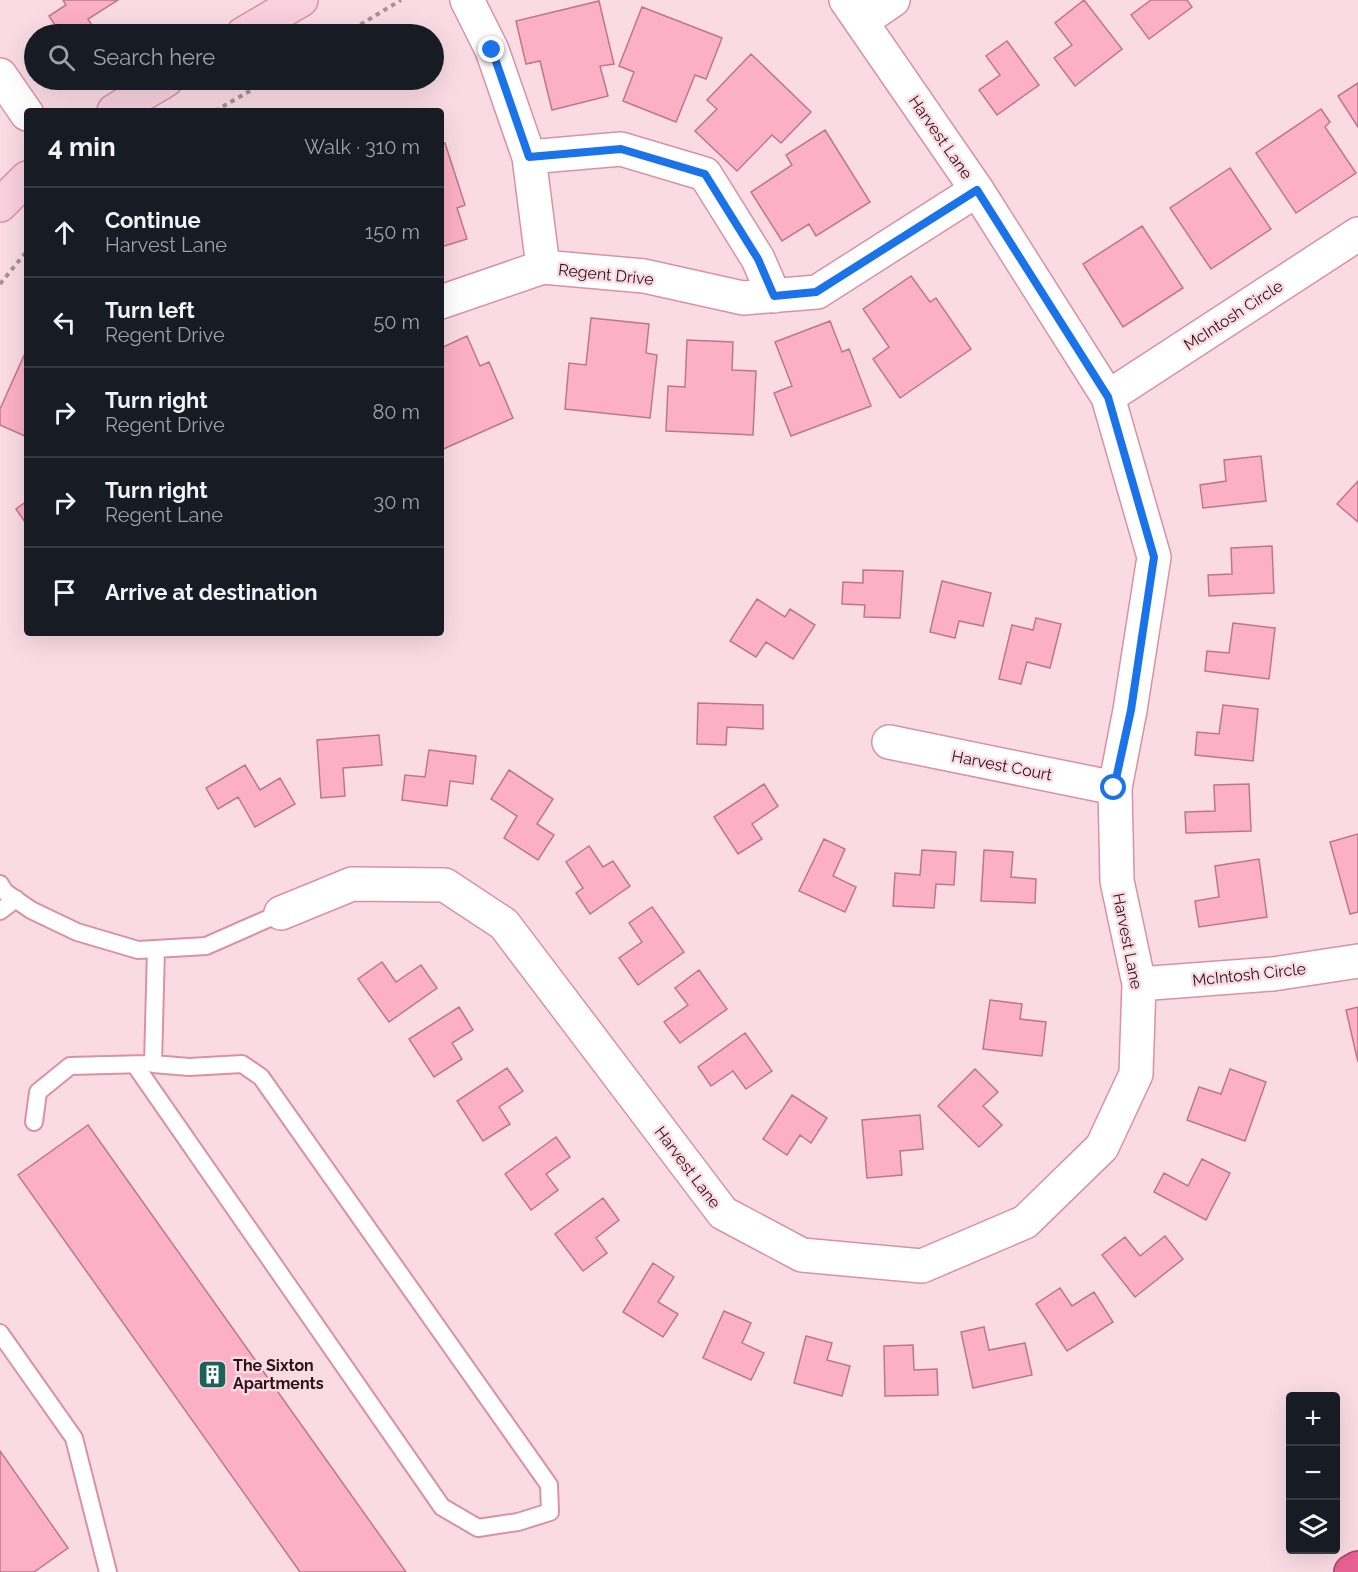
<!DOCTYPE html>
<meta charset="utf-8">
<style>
:root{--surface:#171b24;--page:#20242c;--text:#f1f3f6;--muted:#9ea1a6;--line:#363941}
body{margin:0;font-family:Raleway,sans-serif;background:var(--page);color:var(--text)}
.controls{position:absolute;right:18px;bottom:18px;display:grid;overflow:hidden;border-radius:6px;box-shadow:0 6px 24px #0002}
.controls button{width:54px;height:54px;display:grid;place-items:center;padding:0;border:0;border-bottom:2px solid var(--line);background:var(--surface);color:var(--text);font:30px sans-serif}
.stop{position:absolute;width:18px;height:18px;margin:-14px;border:4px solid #1a73e8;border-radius:50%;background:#fff}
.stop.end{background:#1a73e8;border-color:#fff;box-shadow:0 2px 6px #0008}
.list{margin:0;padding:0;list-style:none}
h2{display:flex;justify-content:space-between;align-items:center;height:78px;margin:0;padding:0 24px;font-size:26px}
h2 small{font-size:20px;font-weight:400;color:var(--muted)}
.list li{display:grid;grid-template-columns:39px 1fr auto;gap:18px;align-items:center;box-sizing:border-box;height:90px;padding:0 24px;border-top:2px solid var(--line)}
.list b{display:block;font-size:22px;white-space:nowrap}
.list p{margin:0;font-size:20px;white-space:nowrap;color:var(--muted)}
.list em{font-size:20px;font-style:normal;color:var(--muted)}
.icon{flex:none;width:33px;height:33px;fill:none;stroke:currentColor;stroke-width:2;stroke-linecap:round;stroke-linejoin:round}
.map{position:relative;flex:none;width:1358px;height:1572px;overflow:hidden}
.search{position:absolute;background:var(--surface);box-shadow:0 6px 24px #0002;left:24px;top:24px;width:420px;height:66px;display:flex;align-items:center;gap:15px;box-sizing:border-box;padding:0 21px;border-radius:33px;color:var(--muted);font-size:22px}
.panel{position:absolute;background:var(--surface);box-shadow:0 6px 24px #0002;left:24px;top:108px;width:420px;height:528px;border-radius:6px}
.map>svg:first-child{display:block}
.building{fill:#fbb0c5;stroke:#bd778c;stroke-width:1.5}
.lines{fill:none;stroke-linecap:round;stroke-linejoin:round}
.lane-casing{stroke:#d991a6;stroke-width:20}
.street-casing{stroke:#d991a6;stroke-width:36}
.secondary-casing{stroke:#d991a6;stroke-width:36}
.highway-casing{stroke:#a74668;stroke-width:36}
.path{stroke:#ab8e96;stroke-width:4;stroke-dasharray:4.5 4.5;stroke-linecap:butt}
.lane{stroke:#fff;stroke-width:16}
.street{stroke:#fff;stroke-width:33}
.secondary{stroke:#f8d0de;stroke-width:33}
.highway{stroke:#e86191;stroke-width:33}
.route{stroke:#1a73e8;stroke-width:8}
.labels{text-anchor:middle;stroke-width:5;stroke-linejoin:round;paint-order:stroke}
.street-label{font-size:16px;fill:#2e131c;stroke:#fadbe3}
.poi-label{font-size:16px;font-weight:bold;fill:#2e131c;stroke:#fadbe3;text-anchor:start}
</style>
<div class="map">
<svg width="1358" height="1572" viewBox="0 0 1358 1572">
<rect width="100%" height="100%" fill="#fadbe3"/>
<path class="building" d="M63,0h55l-30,19 5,8 -12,7h-20l-12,-18 17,-11z
M1084,0l38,49 -47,37 -21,-28 18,-13 -17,-22z
M1151,0h36l5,7 -43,32 -18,-24z
M599,1l15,63 -14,2 8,30 -56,14 -12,-49 -14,3 -10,-43z
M642,7l80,31 -16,41 -11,-4 -19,47 -53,-21 11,-29 -15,-6z
M1007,41l32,44 -42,30 -18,-25 21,-15 -14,-19z
M751,54l60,58 -30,31 -9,-8 -35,36 -42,-40 22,-22 -10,-9z
M1358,83v44l-20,-31z
M1321,109l9,13 -5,5 31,46 -60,40 -40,-60z
M825,130l45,72 -54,34 -7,-12 -27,17 -31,-49 41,-27 -6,-10z
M445,143l20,62 -8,3 10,31 -26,8v-102z
M1230,168l41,61 -60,40 -41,-61z
M1142,226l41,62 -60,39 -40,-63z
M911,276l19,26 6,-4 35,51 -71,49 -27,-39 16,-12 -26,-38z
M591,318l58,6 -3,29 11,2 -7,63 -85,-9 4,-46 17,2z
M830,321l12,31 7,-3 22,57 -80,30 -17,-43 18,-7 -17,-44z
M467,336l13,30 9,-4 24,56 -72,32v-102z
M687,340l46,2 -1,28 24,1 -3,64 -87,-4 2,-45 17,1z
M26,351h1v86l-27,-12v-16z
M1261,456l5,45 -63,7 -3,-23 26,-4 -2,-21z
M1358,481v41l-21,-18z
M27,501v24l-11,-16z
M1272,546l2,47 -65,3 -1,-21 24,-1 -1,-26z
M863,570l40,1 -3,47 -36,-1 1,-12 -23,-1 1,-22 20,1z
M942,581l49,12 -8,33 -24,-5 -4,17 -25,-6z
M757,599l28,18 5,-8 25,16 -22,34 -27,-17 -10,15 -26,-16z
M1036,618l25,6 -11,44 -23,-6 -6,22 -22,-5 13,-54 21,5z
M1233,623l42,5 -6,51 -64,-8 2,-20 22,2z
M698,703l65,2v24l-36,-2 -1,18 -29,-1z
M1223,705l35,4 -5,52 -58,-6 2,-23 22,2z
M379,735l3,30 -39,3 2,28 -24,2 -4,-58z
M429,750l47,6 -3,28 -23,-3 -3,25 -45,-6 3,-25 20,2z
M245,765l15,25 20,-12 15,26 -40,23 -17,-30 -20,12 -12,-21z
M509,770l44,29 -16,25 17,11 -16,25 -34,-22 13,-22 -26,-17z
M764,784l14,22 -26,18 10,15 -24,15 -24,-37z
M1249,784l2,47 -65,2 -1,-21 30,-1 -1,-26z
M1358,834v78l-8,2 -20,-72z
M824,839l21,10 -12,27 23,11 -11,25 -46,-21z
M589,846l14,21 10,-6 17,25 -40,28 -14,-21 7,-5 -17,-26z
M922,850l34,2 -2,33 -18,-1 -2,24 -41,-2 2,-33 25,2z
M984,850l29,2 -2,25 25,2 -1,24 -54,-2z
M1259,859l8,58 -68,10 -4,-26 24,-4 -4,-31z
M652,907l32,45 -46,33 -19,-27 23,-16 -13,-19z
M382,962l14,20 25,-17 16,23 -48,34 -31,-43z
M699,970l28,39 -47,34 -16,-21 24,-17 -13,-17z
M990,1000l32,4 -2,15 26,3 -4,34 -59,-7z
M459,1007l14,23 -21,13 10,16 -28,18 -25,-38z
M1358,1007v55l-12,-52z
M745,1033l27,38 -26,18 -13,-18 -22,15 -13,-19z
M507,1068l16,23 -24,16 11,17 -27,17 -26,-40z
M975,1069l23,23 -15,14 19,19 -23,22 -41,-41z
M1230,1069l36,13 -21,59 -58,-21 12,-33 22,7z
M792,1095l35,23 -16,25 -11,-8 -13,20 -24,-16z
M920,1115l3,34 -23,2 2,24 -35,3 -5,-58z
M88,1125l318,447h-106l-282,-397z
M556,1137l14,20 -24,17 12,16 -27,20 -26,-36z
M1202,1159l28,14 -24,47 -52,-28 10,-19 24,13z
M603,1198l16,22 -23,18 11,15 -24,18 -28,-37z
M1165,1236l18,23 -48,38 -33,-42 23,-18 15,19z
M653,1263l21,14 -16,25 20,12 -15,23 -40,-25z
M1060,1288l12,18 22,-14 19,30 -46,29 -31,-47z
M724,1311l27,12 -9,20 22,10 -13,27 -48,-22z
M984,1327l5,23 36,-7 7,32 -59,13 -12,-56z
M806,1336l26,7 -5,17 23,6 -8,30 -48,-13z
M913,1345l1,25 23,-1 1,26 -53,1 -1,-50z
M0,1451l68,97 -34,24h-34z"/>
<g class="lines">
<defs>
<path id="lane" d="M0,884l5,8 26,18 46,22 61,18 68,-4 75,-33
M0,911l16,-12
M135,1065l307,442 36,21 40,-6 32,-10 -1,-27 -288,-408 -19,-13 -53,3 -36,-3 3,-115
M34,1122l4,-30 32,-26 76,-2
M0,1333l74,105 34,134"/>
<path id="street" d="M467,0l25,50 37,107 14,110
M861,22l32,-22
M0,75l27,39
M529,157l92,-8 84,25 53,85 16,37
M441,302l102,-35 101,9 99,22 74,-6 160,-102
M1108,397l250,-163
M889,742l226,46
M281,913l71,-29 93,1 59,39 219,289 79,42 120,11 103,-44 77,-75 34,-73 3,-90 -22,-103 -2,-93 15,-78 24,-153 -46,-160 -131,-207 -131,-190
M1139,984l134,-10 85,-13"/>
<path id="secondary" d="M243,34l58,-34
M114,111l52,-31
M0,205l27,-27"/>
<path id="highway" d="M1351,1572l7,-4"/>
</defs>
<use href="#lane" class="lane-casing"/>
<use href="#street" class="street-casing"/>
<use href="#secondary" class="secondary-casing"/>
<use href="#highway" class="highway-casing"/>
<path class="path" d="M345,34l56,-34
M215,111l54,-31
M0,284l27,-33"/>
<use href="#lane" class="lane"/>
<use href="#street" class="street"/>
<use href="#secondary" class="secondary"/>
<use href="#highway" class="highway"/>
</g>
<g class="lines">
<path class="route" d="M492,50l37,107 92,-8 84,25 53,85 16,37 42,-4 161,-102 131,207 46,160 -23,153 -17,78"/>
</g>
<defs>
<symbol id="building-square" viewBox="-11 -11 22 22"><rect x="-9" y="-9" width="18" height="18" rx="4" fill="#1b6358" stroke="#fadbe3"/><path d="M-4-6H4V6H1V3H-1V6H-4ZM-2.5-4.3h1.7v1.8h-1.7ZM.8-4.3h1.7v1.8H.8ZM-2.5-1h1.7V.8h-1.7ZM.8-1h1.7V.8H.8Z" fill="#fff"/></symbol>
</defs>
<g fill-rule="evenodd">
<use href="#building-square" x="196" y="1358" width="33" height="33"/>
</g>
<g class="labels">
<g class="street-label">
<text transform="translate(941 137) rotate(55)" y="6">Harvest Lane</text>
<text transform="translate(606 274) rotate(6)" y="6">Regent Drive</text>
<text transform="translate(1233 315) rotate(-33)" y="6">McIntosh Circle</text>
<text transform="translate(1002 765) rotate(11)" y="6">Harvest Court</text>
<text transform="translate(1128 941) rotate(79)" y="6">Harvest Lane</text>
<text transform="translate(1249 974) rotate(-6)" y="6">McIntosh Circle</text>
<text transform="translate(688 1167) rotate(53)" y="6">Harvest Lane</text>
</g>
<g class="poi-label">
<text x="233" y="1371">The Sixton<tspan x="233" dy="18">Apartments</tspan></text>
</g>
</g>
</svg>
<div class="controls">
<button>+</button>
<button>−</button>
<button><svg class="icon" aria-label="layers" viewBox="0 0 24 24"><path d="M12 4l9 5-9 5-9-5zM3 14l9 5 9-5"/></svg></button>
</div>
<div class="stop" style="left:1114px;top:788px"></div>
<div class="stop end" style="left:492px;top:50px"></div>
<div class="search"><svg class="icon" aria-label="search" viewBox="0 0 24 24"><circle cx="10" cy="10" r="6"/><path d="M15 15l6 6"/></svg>Search here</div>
<section class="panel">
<h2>4 min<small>Walk · 310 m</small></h2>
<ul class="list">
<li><svg class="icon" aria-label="ahead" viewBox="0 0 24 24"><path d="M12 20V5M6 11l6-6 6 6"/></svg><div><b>Continue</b><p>Harvest Lane</p></div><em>150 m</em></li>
<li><svg class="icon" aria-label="left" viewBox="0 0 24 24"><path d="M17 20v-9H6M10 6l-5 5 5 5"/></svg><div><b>Turn left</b><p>Regent Drive</p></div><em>50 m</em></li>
<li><svg class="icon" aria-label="right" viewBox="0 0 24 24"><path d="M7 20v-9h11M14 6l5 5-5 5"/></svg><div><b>Turn right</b><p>Regent Drive</p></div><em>80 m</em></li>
<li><svg class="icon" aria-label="right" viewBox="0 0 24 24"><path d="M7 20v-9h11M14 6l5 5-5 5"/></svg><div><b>Turn right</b><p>Regent Lane</p></div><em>30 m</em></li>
<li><svg class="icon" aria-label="arrive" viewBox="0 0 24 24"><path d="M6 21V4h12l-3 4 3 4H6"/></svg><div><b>Arrive at destination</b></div></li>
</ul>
</section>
</div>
